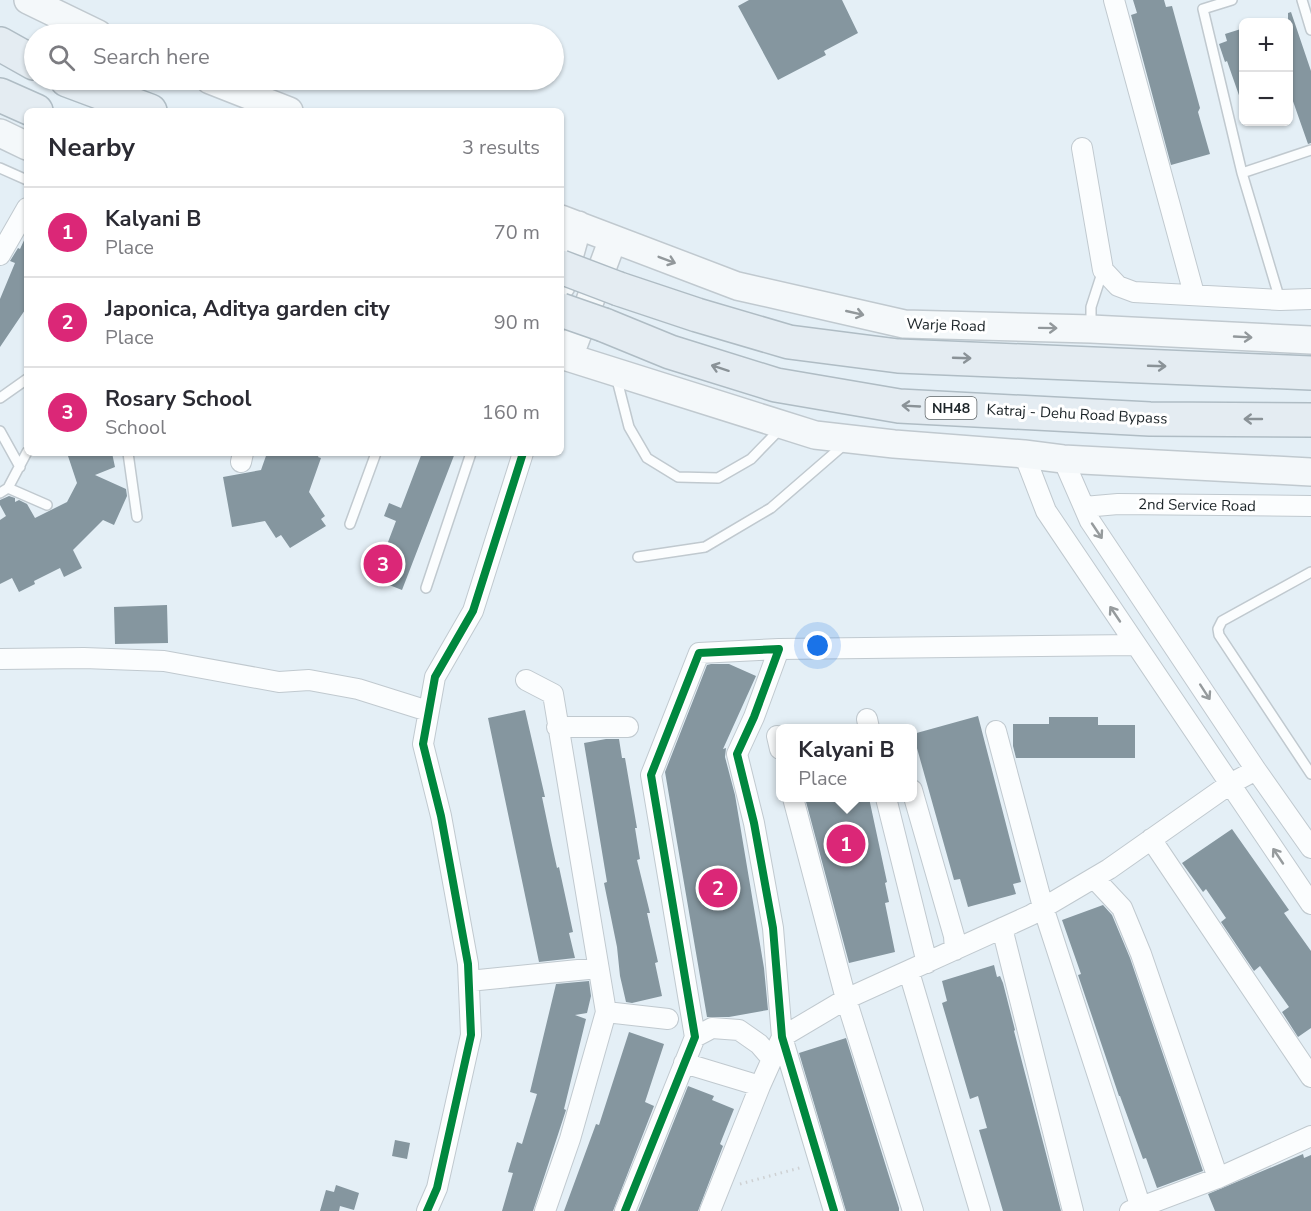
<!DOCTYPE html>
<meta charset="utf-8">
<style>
:root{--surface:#fff;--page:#f7f7f7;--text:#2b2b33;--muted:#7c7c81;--line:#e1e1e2;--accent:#db2777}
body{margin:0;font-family:"Nunito Sans",sans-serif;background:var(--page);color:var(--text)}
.controls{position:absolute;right:18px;top:18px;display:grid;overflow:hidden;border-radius:9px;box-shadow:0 2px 4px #0004}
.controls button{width:54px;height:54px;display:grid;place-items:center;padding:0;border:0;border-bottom:2px solid var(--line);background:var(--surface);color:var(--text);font:30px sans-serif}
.you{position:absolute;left:818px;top:646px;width:21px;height:21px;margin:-15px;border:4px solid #fff;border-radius:50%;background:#1a73e8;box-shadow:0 0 0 9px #1a73e833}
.badge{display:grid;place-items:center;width:39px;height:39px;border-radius:50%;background:var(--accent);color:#fff;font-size:20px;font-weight:700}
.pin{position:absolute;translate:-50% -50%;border:3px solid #fff;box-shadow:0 2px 6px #0006}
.popup{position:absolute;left:776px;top:724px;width:141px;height:78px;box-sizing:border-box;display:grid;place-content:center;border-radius:9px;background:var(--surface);filter:drop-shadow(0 2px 4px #0005);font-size:20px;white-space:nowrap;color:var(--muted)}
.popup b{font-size:22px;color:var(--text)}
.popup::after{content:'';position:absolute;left:50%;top:100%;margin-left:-12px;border:12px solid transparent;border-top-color:var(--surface)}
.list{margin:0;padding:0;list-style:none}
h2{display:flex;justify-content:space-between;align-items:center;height:78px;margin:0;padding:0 24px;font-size:26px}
h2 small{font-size:20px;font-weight:400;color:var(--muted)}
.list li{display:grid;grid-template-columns:39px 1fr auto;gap:18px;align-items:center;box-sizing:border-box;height:90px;padding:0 24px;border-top:2px solid var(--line)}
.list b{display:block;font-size:22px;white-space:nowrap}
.list p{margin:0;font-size:20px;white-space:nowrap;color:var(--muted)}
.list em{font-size:20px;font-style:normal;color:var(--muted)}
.icon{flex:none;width:33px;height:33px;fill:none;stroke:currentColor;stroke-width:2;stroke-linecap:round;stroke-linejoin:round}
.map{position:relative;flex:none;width:1311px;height:1211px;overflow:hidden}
.search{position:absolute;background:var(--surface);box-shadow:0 2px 4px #0004;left:24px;top:24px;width:540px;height:66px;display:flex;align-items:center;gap:15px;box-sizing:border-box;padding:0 21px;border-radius:33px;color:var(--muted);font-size:22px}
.panel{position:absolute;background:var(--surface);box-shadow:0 2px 4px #0004;left:24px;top:108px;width:540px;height:348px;border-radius:9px}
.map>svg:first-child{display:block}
.building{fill:#85969f}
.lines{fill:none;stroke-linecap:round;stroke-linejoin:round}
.lane-casing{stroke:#c0c9cf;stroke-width:12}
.street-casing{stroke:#c0c9cf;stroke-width:22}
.secondary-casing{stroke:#c0c9cf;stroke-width:30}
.highway-casing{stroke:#afbcc4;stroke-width:36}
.path{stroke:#ced1d3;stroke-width:3;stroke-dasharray:1.5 4.5;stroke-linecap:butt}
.lane{stroke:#fbfdfe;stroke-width:9}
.street{stroke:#fbfdfe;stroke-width:20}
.secondary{stroke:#f4f8fa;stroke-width:27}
.highway{stroke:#e4ecf2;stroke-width:33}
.highway-bridge-casing{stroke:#afbcc4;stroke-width:36;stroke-linecap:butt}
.highway-bridge{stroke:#e4ecf2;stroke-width:33}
.cycleway-casing{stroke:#fff;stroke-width:11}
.cycleway{stroke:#00873e;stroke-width:8}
.oneway{stroke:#92989b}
.oneway2{stroke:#8a9297}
.oneway3{stroke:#969b9d}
.labels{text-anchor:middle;stroke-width:6;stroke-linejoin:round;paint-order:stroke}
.shield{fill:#fff;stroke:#5f6568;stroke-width:1.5}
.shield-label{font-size:14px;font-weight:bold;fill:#1b2327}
.street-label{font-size:15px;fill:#1b2327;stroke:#fff}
</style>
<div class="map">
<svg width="1311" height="1211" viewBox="0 0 1311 1211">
<rect width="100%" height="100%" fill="#e4eff6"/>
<path class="building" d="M749,0h93l16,33 -34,18 2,4 -48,25 -40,-74z
M1133,0h31l2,7 6,-1 28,102 -2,4 12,42 -39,11 -40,-150 6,-2z
M1291,12l20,59v72l-3,1 -20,-57v-74z
M1244,28v72l-3,1 -14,-40 -2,1 -6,-18 8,-3 -2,-7z
M27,234v73l-27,40v-48l15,-36 -5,-2 8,-13 2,1z
M67,453h45l3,14 -20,8 31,14 1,7 -13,29 -11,-5 -30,30 9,18 -18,9 -4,-9 -26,13 1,3 -16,8 -7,-14 -12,6v-64l6,-4 -6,-11v-5l9,-4 6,2v4l4,-2 8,4 8,14 32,-16 10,-19z
M267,453h53l-2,4 3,1 -12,34 16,24 -4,3 5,7 -36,22 -9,-13 -5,3 -11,-17 -33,6 -9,-50 38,-7z
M422,453h33l-53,137 -28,-11 22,-58 -12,-5 5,-13 12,5z
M167,605l1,38 -53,1 -1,-37z
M711,664h18l27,12 -33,73 3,-1 -1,9 10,38 29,173 4,42 -39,7h-22l-42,-245 42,-107z
M525,710l20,87h-3l10,48 5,23 2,-1 14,65 -4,1 6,25 -36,4 -51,-244z
M978,716l43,166 -8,2 3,10 -48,13 -8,-28 -6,1 -41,-146z
M1049,717h49v8h37v33h-119l-3,-12v-22h36z
M606,739h13l3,19h3l12,70h-2l5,31 -3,1 13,53h-3l11,49 -3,1 7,33 -30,7 -6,-1 -6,-26 -3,-29 -13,-64 3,-1 -23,-139z
M805,798h64l18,84 -2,1 4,19 -4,1 10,49 -46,11z
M1232,829l57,81 -5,3 27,38v77l-13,9 -16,-25 7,-5 -29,-41 -6,5 -33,-49 5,-4 -20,-29 -3,3 -21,-29z
M1103,905l9,10 18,43 73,213 -46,17 -11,-30 -3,1 -23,-63h-1l-41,-121 3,-1 -19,-54z
M994,965l3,12 3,-1 3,7 12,47 -1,1 47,180h-58l-24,-81 8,-2 -9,-32 -8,3 -28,-96 5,-2 -5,-20z
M589,981l2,15 -4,17 -12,2 11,4 -22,90 2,1 -33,101h-31l11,-38 -5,-1 9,-30 5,2 15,-50 -7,-2 26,-108z
M629,1032l35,12 -19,58 9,4 -41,105h-49l32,-87 3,1z
M846,1038l53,170v3h-53l-47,-158z
M688,1086l26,10 -2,4 22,9 -14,35 3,2 -25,65h-60z
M395,1140l15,3 -3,16 -15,-3z
M1303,1154l1,4 7,-3v56h-96l-7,-17z
M336,1185l23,8 -5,17 -14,-4 -1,5h-19l6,-21 8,2z"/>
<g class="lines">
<defs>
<path id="lane" d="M1232,0l-29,9 39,164 38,127
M1302,0l9,30
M0,168l27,12
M1242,173l69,-23
M1091,326v-19l12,-37
M616,376l13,51 18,31 31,19 40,1 33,-19 30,-31
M0,398l27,-19
M0,431l20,36
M128,453l9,64
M8,488l39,17
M0,493l8,-5 19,-36
M350,524l26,-71
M638,557l67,-10 66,-39 75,-65
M1311,572l-89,49 -4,8 1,6 92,139
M426,588l45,-135"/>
<path id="street" d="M1114,0l80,294
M1082,148l21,122 15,16 16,6 146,8 31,-1
M0,255l27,-47
M1024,454l22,57 265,393
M1063,459l27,62 166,249 55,78
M241,462l2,-9
M1084,507l34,-3 193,2
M779,649l357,-4
M0,659l84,-1 80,3 115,21 30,-2 49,9 70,22
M526,680l27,14 53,318 -36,127 -25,72
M867,719l2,9
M557,727h71
M996,731l47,176 98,301
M777,736l3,13
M912,790l42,146 1,14
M793,798l53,201 67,212
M886,798l41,165
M1151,839l160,238
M1094,878l28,30 19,46 77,224
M1002,928l71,283
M909,972l71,239
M469,981l129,-13
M606,1012l62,7
M695,1037l17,-9 27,2 20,14 13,15
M684,1063l76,23
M427,1211l10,-23 34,-153 -3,-71 -27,-148 -18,-72 12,-67 38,-66 50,-158
M625,1211l70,-174 -44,-262 48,-122 80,-4 -25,68 -17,37 17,69 19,105 9,109 52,174
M710,1211l50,-125 22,-49 64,-38 185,-84 78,-46 121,-85 26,-14
M1130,1211l88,-33 93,-42"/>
<path id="secondary" d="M28,0l70,34
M210,80l79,31
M0,133l27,13
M561,219l176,67 167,38 187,5 220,11
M561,286l17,-61
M561,355l254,80 79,9 130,10 39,5 248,13
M569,357l44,-118"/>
<path id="highway" d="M0,44l34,19
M67,80l83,31
M0,95l36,16
M619,289l78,26 92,27 109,14 413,17
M604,325l66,27 106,33 123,21 251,13 161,1"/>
</defs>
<use href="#lane" class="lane-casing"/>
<use href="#street" class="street-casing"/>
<use href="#secondary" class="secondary-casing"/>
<use href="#highway" class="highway-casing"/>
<path class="path" d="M740,1184l63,-17"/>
<use href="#lane" class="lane"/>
<use href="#street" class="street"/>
<use href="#secondary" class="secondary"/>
<use href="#highway" class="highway"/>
<defs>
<path id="highway-bridge" d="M561,267l58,22
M561,310l43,15"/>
</defs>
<use href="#highway-bridge" class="highway-bridge-casing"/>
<use href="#highway-bridge" class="highway-bridge"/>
<defs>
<path id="cycleway" d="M427,1211l10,-23 34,-153 -3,-71 -27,-148 -18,-72 12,-67 38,-66 50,-158
M625,1211l70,-174 -44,-262 48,-122 80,-4 -25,68 -17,37 17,69 19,105 9,109 52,174"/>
</defs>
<use href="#cycleway" class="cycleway-casing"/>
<use href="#cycleway" class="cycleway"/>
</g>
<defs><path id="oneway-shaft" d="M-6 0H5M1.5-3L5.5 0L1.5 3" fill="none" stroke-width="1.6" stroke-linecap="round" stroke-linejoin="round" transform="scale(1.5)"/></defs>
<g class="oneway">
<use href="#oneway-shaft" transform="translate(667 260) rotate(21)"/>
<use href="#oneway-shaft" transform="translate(855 313) rotate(13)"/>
<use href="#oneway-shaft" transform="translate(1048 328) rotate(1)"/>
<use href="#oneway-shaft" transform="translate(1243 337) rotate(3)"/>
</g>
<g class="oneway2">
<use href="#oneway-shaft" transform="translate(962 358) rotate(2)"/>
<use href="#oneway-shaft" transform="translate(1157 366) rotate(2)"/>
<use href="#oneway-shaft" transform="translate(720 368) rotate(-162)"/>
<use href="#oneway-shaft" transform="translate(911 406) rotate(-177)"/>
<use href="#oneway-shaft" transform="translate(1253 419) rotate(-180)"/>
</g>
<g class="oneway3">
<use href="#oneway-shaft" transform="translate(1097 531) rotate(56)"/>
<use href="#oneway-shaft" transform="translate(1115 614) rotate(-124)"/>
<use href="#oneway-shaft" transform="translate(1205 692) rotate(57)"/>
<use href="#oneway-shaft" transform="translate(1278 856) rotate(-124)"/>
</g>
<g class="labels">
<rect class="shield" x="925.5" y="397" width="51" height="22" rx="4.5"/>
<g class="shield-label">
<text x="951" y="413">NH48</text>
</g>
<g class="street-label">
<text transform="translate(946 325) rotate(2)" y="5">Warje Road</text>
<text transform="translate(1077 414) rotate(3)" y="5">Katraj - Dehu Road Bypass</text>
<text transform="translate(1197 505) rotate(1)" y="5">2nd Service Road</text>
</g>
</g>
</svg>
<div class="controls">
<button>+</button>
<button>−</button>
</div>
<div class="you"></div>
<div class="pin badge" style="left:846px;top:844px">1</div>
<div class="popup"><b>Kalyani B</b>Place</div>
<div class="pin badge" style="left:718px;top:888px">2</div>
<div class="pin badge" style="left:383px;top:564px">3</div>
<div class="search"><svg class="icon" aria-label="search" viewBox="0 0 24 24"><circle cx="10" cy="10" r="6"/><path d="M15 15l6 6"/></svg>Search here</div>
<section class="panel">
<h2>Nearby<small>3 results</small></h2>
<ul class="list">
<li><span class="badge">1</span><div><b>Kalyani B</b><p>Place</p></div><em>70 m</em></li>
<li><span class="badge">2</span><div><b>Japonica, Aditya garden city</b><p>Place</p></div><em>90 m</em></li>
<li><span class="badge">3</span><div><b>Rosary School</b><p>School</p></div><em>160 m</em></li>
</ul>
</section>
</div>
